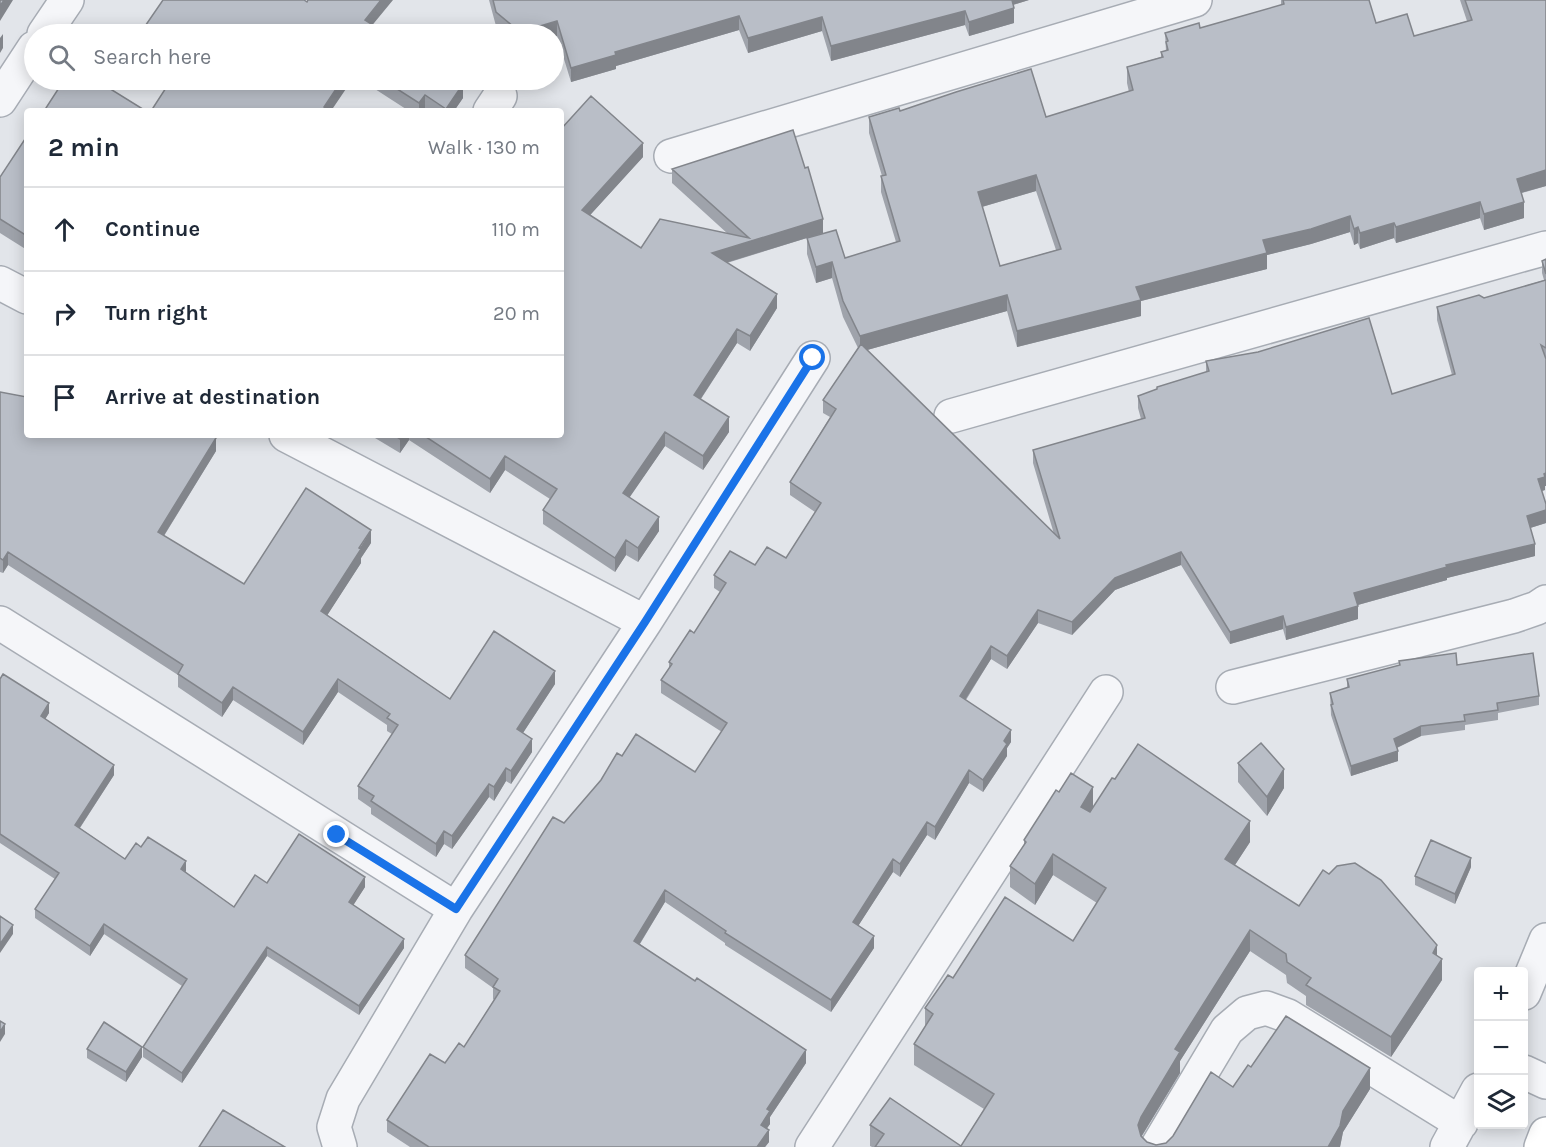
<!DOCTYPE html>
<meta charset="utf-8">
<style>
:root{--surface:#fff;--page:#f2f2f3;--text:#1f2937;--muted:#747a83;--line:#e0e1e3}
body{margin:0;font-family:Karla,sans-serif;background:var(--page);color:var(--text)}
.controls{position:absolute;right:18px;bottom:18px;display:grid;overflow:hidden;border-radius:6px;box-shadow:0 3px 15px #0003}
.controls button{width:54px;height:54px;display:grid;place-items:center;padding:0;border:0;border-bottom:2px solid var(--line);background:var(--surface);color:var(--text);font:30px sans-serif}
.stop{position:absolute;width:18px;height:18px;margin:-14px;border:4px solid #1a73e8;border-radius:50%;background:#fff}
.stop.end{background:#1a73e8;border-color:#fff;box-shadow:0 2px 6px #0008}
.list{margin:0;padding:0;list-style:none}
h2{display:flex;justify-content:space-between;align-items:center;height:78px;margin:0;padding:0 24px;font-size:26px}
h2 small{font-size:20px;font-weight:400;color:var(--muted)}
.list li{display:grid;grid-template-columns:39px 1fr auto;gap:18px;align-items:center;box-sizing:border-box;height:84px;padding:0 24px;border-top:2px solid var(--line)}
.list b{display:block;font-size:22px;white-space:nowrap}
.list em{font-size:20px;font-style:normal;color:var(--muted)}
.icon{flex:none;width:33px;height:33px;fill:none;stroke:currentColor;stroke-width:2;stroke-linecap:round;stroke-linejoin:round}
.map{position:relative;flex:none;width:1546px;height:1147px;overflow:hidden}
.search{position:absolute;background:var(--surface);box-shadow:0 3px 15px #0003;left:24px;top:24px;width:540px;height:66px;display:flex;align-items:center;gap:15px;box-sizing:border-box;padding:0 21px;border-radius:33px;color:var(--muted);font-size:22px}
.panel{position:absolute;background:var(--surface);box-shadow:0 3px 15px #0003;left:24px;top:108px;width:540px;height:330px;border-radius:6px}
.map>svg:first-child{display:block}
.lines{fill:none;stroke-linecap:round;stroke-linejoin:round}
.street-casing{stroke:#a7acb4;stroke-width:36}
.secondary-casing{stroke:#a7acb4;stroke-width:36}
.street{stroke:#f5f6f9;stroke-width:33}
.secondary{stroke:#fff;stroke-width:33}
.wall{fill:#9fa3ab;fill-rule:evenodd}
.shaded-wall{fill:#82858b}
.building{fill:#b9bec7;stroke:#82858b;stroke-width:1.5;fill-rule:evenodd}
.route{stroke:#1a73e8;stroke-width:8}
</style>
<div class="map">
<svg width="1546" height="1147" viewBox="0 0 1546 1147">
<rect width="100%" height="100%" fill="#e2e5ea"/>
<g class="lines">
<defs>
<path id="street" d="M44,34l23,-34
M0,100l34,-52
M490,111l10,-15
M671,156l524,-156
M0,283l27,14
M951,416l595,-168
M286,435l359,187
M0,623l456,286
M1233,687l281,-71 23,-8 9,-6
M1524,993l22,-53
M1524,1072l22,10
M340,1147l-6,-20 9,-28 113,-190 189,-287 168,-264
M812,1147l294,-455
M1157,1147l70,-117 20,-17 19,-5 22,8 173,107
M1447,1147l31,-57"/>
<path id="secondary" d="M1541,1147l5,-13"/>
</defs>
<use href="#street" class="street-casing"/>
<use href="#secondary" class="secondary-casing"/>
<use href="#street" class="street"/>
<use href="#secondary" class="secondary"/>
</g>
<path class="wall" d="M489,0h540l-16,5 1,18 -45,13 -4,-11 -134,36 -9,-30 -74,22 -9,-23 -123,36v3l-45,13 -14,-46 -3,1v-3h-48l-10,-8z
M1281,0h88l7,23 38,13 53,-15 -7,-21h86v186l-24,7 2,25 -40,12 -4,-12 -84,25 -2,-5 -34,11 -2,-6 -4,2 -4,-13 -39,12 -44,11v14l-126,32v15l-124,31 -10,-36 -140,39 187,184 -21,-71v-13l108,-31 -3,-11v-12l19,-6v-3l49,-15v-11l186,33 60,-19 -15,-55v-13l47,-9 60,-18 -2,-7v-12l4,-2v227h-1v4l-3,1 4,13v19l-16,5 5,28 -88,22v2l-89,25v14l-72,21 -3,-11 -53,15 -49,-79 -66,25 -43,45 -34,-12 -31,46 -16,-10 -25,41 45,42 -4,6v8l-24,36 -14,-9 -34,57 -8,-5 -27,42 -7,-5 -35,54 16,22 -43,64 -106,-67v-2l-60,-41 -25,42 166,119 -36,54v7l-3,4 2,14 -4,5h-355l-23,-15v-12l58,-57 19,-16 30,-47 -1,-1v-11l-28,-20v-13l99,-132 58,-67 73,16 27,-40 -61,-39v-13l8,-12v-6l25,-29 26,-41 -6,-4v-13l72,-17 29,-46 -25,-17v-13l40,-65 -7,-4v-13l35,-52 -15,-31 -11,-39 -16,5 -9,-29v-16l-80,25 50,45 -27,43 -13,-8 -36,56 28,33 -26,38 -38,-24 -36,51 30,34 -21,31 -12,-7 -11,17 -72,-48v-14l7,-11 -45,-29 -15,23 -81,-53 -9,13 -30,-18h191v-306l82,28 -53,58 51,33 87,-14 -56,-51v-14l151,64 22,25 51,-16 -15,-50v-16h1l-13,-43v-16l31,-6 146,6 83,-25 -2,-9v-16l34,-10v-5l5,-1 -1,-18 35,-5 81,-23zM1036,191l20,59 -56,16 -18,-59z
M361,80h95l7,18 -9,13h-26l-3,-2 -2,2h-14z
M27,136v114l-27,-17v-56z
M0,392l216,59 -52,85 80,48 127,-41 -10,15v5l-34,52 123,84 105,-15 -32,49 9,19 -21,32 -5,-3 -12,20 -5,-4 -37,52 -8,-5 -8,13 -65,-43v-6l-13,-9v-13l34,-52 -5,-3v-6l-49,-33 -35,53 -70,-45 -11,17 -44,-30v-12l-170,-110 -5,8 -3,-1z
M1457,665l82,31v9l-41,8v7l-33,5v5l-44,6 -24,12 1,13 -47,15 -20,-61 -1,-22 17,-5v-9z
M0,679l49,34 -4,6 69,56 -34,53 45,31 16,-12 45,24 -1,1 49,35 33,-24 98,4 -12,18 51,43 -45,67 -92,-59 -85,127 -39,-26v-10l39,-61 -78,-52 -14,22 -55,-38v-9l20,-30 -55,-36z
M1238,763l46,25 -17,28 -29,-34z
M1093,807l157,35 -15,23 64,41 138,50 5,24 -51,77 -85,-52v-9l-19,-13 -1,-8 -36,-24 -70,110v12l-38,63 5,6 9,3 10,-2 67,-56 18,-20 119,22 -27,43 -3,15h-468l-2,-1v-21l91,21 23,-37 -70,-44v-21l11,-17v-19l28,-30 120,-37 24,-38 -44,-28 -18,30 -25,-18v-21l14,-21v-5z
M1471,867l-16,37 -40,-19v-9z
M87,1049l55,8 -16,25 -39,-24z"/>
<path class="shaded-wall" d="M4,0h9l-13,21v-15z
M381,0h12l-28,34v-14z
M1009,0h20l-20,6z
M1014,8v15l-45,13v-14z
M965,11v14l-134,36v-15z
M739,16v14l-123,36v3l-45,13v-14l44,-16z
M822,17v14l-74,22v-15z
M557,21v15l-3,1v-3h-34v-2z
M3,34v14l-3,5v-15z
M342,80h10l-21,31 -7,-4z
M463,84v14l-9,13h-8v-2z
M425,95v14l-2,2h-4v-8z
M643,143v14l-61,67v-14z
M1546,170v16l-29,8v-15z
M1036,175v16l-58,17v-16z
M1480,202v16l-84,25v-16z
M1524,202v16l-40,12v-16z
M1350,216v16l-39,12 -44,11v14l-126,32v15l-124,31v-16l246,-91z
M823,219v14l-111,34v-14z
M1394,223v15l-34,11v-16z
M1358,227v16l-4,2v-16z
M832,262v16l-16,5v-16z
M777,294v14l-27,43v-15z
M1007,295v16l-147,41v-16z
M737,329v14l-43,66v-14z
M729,417v15l-26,38v-14z
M665,432v14l-42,61v-14z
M403,435h6v5l-9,13v-14z
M216,438v13l-58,94v-13z
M505,456v14l-15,23v-14z
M1546,473v13h-1v4l-7,2v-13l6,-5z
M1546,510v13l-19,6v-13z
M659,517v14l-21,31v-14z
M371,530v13l-10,15v5l-40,62v-14z
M626,540v15l-11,17v-14z
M1535,544v12l-88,22v2l-93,26v-13l92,-28z
M8,552v13l-5,8v-13z
M1181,552v13l-66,25 -43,45v-13l43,-44z
M1358,606v13l-72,21v-13z
M1038,610v13l-31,46v-13z
M1283,616v13l-53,15v-12z
M991,646v13l-31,49v-12z
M555,671v13l-38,58v-13z
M338,679v13l-35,53v-13z
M233,687v13l-11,17v-14z
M49,703v10l-8,13v-10z
M1421,726v10l-27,13v-10z
M1011,730v12l-4,6v8l-24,36v-12l21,-39z
M532,739v13l-21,32v-13z
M1398,751v10l-47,15v-10z
M114,765v10l-39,60v-10z
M506,768v13l-12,20v-14z
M1284,769v19l-17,28v-19z
M969,770v13l-34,57v-13z
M489,784v13l-37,52v-13z
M1093,787v21l-12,20v-21z
M1250,821v21l-25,38v-21z
M927,822v13l-27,42v-13z
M444,831v13l-8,13v-13z
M1053,854v21l-18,30v-21z
M1471,858v9l-16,37v-10z
M893,859v13l-40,62v-12z
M186,861v10l-5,8v-10z
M365,877v10l-16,25v-10z
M665,890v12l-31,51v-12z
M104,924v10l-14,22v-10z
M13,925v9l-13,19v-9z
M1250,930v21l-70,110v12l-39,64 -3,-12 3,-8 34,-68z
M874,936v12l-43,64v-12z
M404,939v9l-45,67v-9z
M1437,945v21l5,-7v21l-51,77v-20z
M267,947v9l-85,127v-10z
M5,1024v10l-5,8v-10z
M142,1047v10l-16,25v-10z
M806,1050v13l-36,54v7l-9,13v-12l6,-16z
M1370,1068v21l-27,43 -3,15h-12l15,-36z
M769,1130v12l-4,5h-8z"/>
<path class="building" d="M0,0h4l-4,6z
M163,0h141l3,2 1,-2h73l-16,20 22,14h-242l-4,-2z
M493,0h519l2,8 -45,14 -4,-11 -134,35 -9,-29 -74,21 -9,-22 -124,36 1,3 -45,13 -14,-47 -37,11 -24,-20z
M1283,0h86l7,23 31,-9 7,22 58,-16 -7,-20h81v170l-29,9 7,23 -40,12 -4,-12 -84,25 -2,-4 -34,10 -2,-6 -4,2 -4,-13 -39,13 -48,11 4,13 -131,34 5,13 -124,31 -10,-36 -147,41 -17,-35 -11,-39 -16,5 -9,-29 29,-8 9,28 55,-17 -19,-65 5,-1 -17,-58 30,-9 1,3 56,-19 75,-23 15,48 87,-27 -6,-23 36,-10 -2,-5 7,-2 -2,-8 2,-1 -3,-8 34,-10 1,5 84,-24zM1036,175l25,74 -61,17 -22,-74z
M64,80h32l50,31h-102z
M171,80h171l-18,27 7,4h-180z
M383,80h73l7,4 -17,25 -21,-14 -6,8z
M591,96l52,47 -61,67 59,38 19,-29 89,19 -77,-69 121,-39 12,38 3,-1 15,52 -111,34 65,41 -27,42 -13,-7 -43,66 35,22 -26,39 -38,-24 -42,61 36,24 -21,31 -12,-8 -11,18 -72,-48 14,-21 -52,-33 -15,23 -67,-44h138v-236l1,-2 -1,-1v-67z
M27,136v100l-27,-17v-42z
M1546,259v15l-4,-13z
M1546,280v68l-5,-3 5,14v114l-2,1 1,3 -7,2 8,25v6l-19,6 8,28 -89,21 1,2 -93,26 4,13 -72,21 -3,-11 -53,16 -49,-80 -66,26 -43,44 -34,-12 -31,46 -16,-10 -31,50 51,34 -7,11 3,3 -24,36 -14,-10 -34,57 -8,-5 -27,42 -7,-5 -40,63 21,14 -43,64 -106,-67 1,-2 -61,-41 -31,51 61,40 2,-3 109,72 -39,59 3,2 -9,14 8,5 -12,17h-328l-42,-27 43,-66 15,9 14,-20 5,4 36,-56 -7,-4 5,-8 -33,-24 88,-138 11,6 37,-43 16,-27 5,3 14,-22 59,38 32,-49 -66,-43 11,-16 -3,-2 21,-32 4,3 32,-50 -12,-8 16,-24 25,14 12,-18 19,11 35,-55 -31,-21 46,-73 -13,-9 38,-56 199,195 -27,-89 112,-32 -7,-22 19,-7v-2l52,-16 -3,-10 52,-9 111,-34 23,76 63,-20 -18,-67 42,-12 5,3z
M0,392l27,5v38h184l5,3 -58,94 86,52 62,-96 65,42 -12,18 2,1 -40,62 129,88 44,-68 61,40 -38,58 15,10 -21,32 -5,-3 -12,19 -5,-3 -37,52 -8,-5 -8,13 -65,-43 3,-5 -16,-10 40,-61 -11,-7 3,-4 -52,-35 -35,53 -70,-45 -11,16 -44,-29 5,-9 -175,-113 -5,8 -3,-2z
M394,435h9l-3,4z
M1456,653l1,12 76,-12 6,43 -42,7 1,7 -34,5 1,6 -44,5 -27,13 4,12 -47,15 -20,-61 2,-1 -3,-11 19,-6 -2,-8 53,-14 -1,-4z
M3,674l46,29 -8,13 73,49 -39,60 50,34 11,-16 5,4 7,-10 38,24 -5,8 53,38 21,-32 12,8 32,-49 66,43 -16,25 55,37 -45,67 -92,-59 -85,126 -39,-26 44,-68 -83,-55 -14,22 -55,-37 24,-36 -59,-39v-155z
M1261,743l23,26 -17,28 -29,-34z
M1138,744l112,77 -25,38 74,47 24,-36 6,4 8,-8 18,-3 26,17 56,65 -4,8 9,6 -51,78 -85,-52 5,-7 -24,-16 -1,-8 -36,-24 -75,119 5,3 -39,65 -3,8 3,11 6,6 9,3 10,-2 7,-7 38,-64 22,15 15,-22 3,2 35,-51 84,52 -27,43 -3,15 -12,21h-453l9,-13 -14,-9 20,-27 71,48 33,-52 -80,-50 19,-30 -8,-6 23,-33 5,3 52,-81 68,44 33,-53 -53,-34 -18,30 -25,-18 16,-24 -2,-2 32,-50 3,2 12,-19 22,14 -12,20 9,5 22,-34 3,1z
M1431,840l40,18 -16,36 -40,-18z
M0,916l13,9 -13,19z
M0,1021l5,3 -5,8z
M104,1022l38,25 -16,25 -39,-23z
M223,1110l62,37h-86z"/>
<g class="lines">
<path class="route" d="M337,835l119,74 189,-287 168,-264"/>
</g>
</svg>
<div class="controls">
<button>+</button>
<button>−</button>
<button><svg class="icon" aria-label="layers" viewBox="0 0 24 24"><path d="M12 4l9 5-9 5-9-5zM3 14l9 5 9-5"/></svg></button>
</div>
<div class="stop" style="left:813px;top:358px"></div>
<div class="stop end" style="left:337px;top:835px"></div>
<div class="search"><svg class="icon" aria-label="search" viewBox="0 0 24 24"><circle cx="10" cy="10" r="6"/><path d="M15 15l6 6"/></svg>Search here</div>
<section class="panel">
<h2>2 min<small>Walk · 130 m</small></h2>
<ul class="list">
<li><svg class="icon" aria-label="ahead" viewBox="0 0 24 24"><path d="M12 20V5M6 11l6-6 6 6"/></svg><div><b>Continue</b></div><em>110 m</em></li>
<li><svg class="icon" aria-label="right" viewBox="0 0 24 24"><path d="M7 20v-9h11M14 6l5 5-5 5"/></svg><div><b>Turn right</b></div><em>20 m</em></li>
<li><svg class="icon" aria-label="arrive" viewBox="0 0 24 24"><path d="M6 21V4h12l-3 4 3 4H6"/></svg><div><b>Arrive at destination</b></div></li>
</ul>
</section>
</div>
